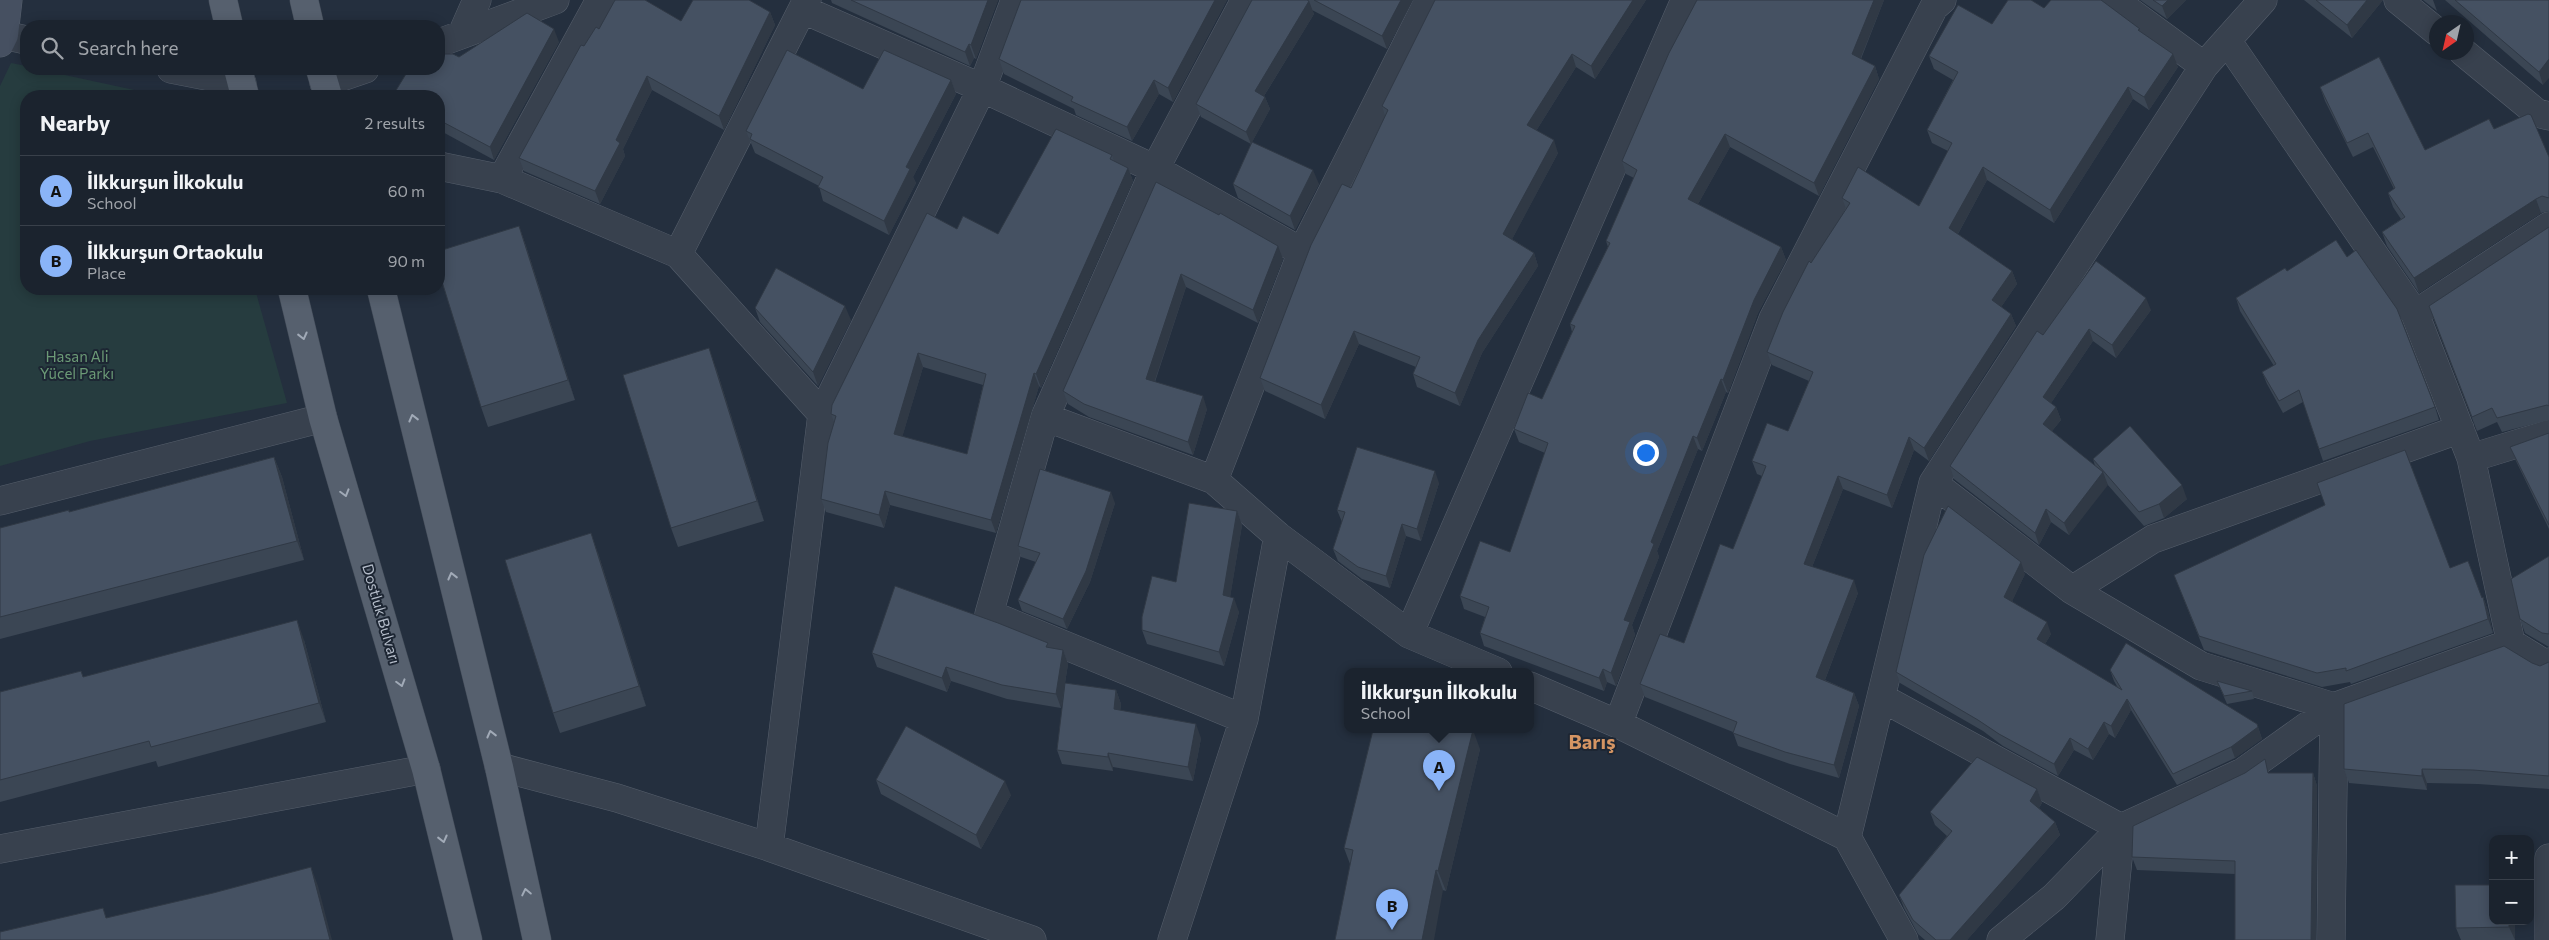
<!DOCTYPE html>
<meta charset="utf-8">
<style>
:root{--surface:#1b232e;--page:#242b36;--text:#f1f3f6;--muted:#a0a4aa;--line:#39404a;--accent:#8ab4f8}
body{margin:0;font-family:Commissioner,sans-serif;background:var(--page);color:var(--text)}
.controls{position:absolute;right:15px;bottom:15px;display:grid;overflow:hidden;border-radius:10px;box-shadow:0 2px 12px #0003}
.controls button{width:45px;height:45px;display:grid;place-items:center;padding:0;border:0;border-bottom:1px solid var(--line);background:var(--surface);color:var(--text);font:25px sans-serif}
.compass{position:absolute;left:2429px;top:15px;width:45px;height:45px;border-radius:50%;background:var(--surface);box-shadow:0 2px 12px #0003;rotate:214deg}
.you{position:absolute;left:1645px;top:452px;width:18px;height:18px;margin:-12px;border:4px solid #fff;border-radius:50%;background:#1a73e8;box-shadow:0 0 0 8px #1a73e833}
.badge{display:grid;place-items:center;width:32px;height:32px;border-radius:50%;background:var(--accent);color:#111;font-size:16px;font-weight:700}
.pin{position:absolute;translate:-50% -41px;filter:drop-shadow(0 1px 2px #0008)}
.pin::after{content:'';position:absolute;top:26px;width:18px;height:15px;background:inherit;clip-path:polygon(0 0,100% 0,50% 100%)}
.popup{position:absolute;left:1344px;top:668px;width:190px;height:65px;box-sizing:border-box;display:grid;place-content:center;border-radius:10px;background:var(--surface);filter:drop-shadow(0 1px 4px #0005);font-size:16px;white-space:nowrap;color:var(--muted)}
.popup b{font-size:19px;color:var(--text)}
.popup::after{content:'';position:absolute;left:50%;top:100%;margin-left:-10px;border:10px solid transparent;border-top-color:var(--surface)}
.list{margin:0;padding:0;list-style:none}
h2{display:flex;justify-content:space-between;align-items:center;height:65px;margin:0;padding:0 20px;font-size:21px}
h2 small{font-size:16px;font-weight:400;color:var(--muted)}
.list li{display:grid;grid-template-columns:32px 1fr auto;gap:15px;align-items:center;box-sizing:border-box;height:70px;padding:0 20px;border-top:1px solid var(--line)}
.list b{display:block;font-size:19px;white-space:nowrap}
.list p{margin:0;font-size:16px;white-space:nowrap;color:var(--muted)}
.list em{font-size:16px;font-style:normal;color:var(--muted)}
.icon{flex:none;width:28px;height:28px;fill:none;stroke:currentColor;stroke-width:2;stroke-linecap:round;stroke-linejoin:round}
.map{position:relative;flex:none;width:2549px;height:940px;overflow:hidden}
.search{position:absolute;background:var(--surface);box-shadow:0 2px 12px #0003;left:20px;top:20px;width:425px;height:55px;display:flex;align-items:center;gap:12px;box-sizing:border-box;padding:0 18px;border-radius:20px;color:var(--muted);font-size:19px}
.panel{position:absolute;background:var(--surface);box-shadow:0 2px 12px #0003;left:20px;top:90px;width:425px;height:205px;border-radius:20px}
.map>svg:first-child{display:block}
.green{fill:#263c3f}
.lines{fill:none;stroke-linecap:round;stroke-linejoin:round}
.minor-casing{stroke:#565f6c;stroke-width:29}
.secondary-casing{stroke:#565f6c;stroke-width:29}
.primary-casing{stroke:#414a57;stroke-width:29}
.minor{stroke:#38414e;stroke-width:28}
.secondary{stroke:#465061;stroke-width:28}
.primary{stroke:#56606e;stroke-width:28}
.wall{fill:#3b4654;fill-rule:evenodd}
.shaded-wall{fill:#303945}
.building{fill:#455162;stroke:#303945;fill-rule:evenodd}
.oneway{stroke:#a1aab7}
.labels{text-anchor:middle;stroke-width:4;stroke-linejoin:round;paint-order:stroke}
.park-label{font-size:15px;fill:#6b9a76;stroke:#1d2633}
.street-label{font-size:15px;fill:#b4bcc9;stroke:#1d2633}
.district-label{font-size:20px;font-weight:bold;fill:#d59563;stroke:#1d2633}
</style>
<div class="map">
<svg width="2549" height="940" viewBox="0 0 2549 940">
<rect width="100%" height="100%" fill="#242f3e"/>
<path class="green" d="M11,63l15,3v3h11l125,27h-136v193h229l32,114 -197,38 -90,25v-380z"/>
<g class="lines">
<defs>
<path id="minor" d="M2114,0l90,66
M2398,0l38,31
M804,10l178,78 173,81 147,83
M462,34l15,-34
M4,35l22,5
M2228,42l187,272 56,144 40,185
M439,43l116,-43
M2463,52l74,61 12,3
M171,69l71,14
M324,83l41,-14
M439,166l63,13 176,75 144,160
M502,179l98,-179
M678,254l129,-254
M2415,314l134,-88
M1045,417l169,63 64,56 131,98 89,38
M2471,458l78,-24
M1214,480l88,-228 127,-252
M1933,483l139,107 81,-51 307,-110
M0,501l323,-83
M1409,634l276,-634
M1530,686l88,38 229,113 57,103
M1882,698l239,130 -11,112
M1244,719l-255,-105 56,-197 110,-248 90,-169
M1618,724l155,-405 161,-312 8,-7
M499,767l118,31 152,49 263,93
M1847,837l86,-354 271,-417 59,-66
M769,847l53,-433 160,-326 33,-88
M0,849l426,-80
M1172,940l72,-221 34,-183
M2001,940l53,-43 67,-69 122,-56 91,-65 -133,-41 -129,-76
M2331,940l3,-233 177,-64 34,21 4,-2
M2549,940v-82"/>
<path id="secondary" d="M0,43l4,-8 4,-35"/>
<path id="primary" d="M223,0l6,26
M304,0l6,26
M238,69l7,27
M320,69l8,27
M292,289l31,129 103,351 42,171
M381,289l118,478 38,173"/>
</defs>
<use href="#minor" class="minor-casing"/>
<use href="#secondary" class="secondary-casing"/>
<use href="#primary" class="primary-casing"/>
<use href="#minor" class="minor"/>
<use href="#secondary" class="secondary"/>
<use href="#primary" class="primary"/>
</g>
<path class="wall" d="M831,0h167l-22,59 -2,-1 -4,8 -138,-63z
M1021,0h206l-54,102 -14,-8 -27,47 -56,-26 -2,-6 -70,-35 -5,-15z
M1252,0h161l-26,49 -75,-39 2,4 -50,82 1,1 5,12 -18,33 67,42 -24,46 -57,-32 -5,-14 18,-40 -50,-27 -5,-13z
M1435,0h211l-51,79 -19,-12 -40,64 22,22 -46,86 22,14 4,13 -56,87 -22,53 -43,-19 -4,-13 3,-7 -57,-23 -34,75 -60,-28 -5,-13 125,-262 -3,-10z
M1697,0h187l-23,59 14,7 4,13 -60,117 -89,-49 -32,57 83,43 5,13 -28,53 -30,80 -2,-1 -24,59 -4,-2 -41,102 2,6 -27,68 3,10 -19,51 -9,-4 -3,9 -120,-45 -4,-13 5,-16 -21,-8 -4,-13 50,-44 35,-99 -26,-11 -5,-13 28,-30 30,-67 -2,-8 38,-77 -2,-6 28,-63 -8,-4 -4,-13z
M2140,0h46l-19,19z
M2304,0h79l-31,38z
M2423,0h10l4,11z
M2445,0h104l-6,85z
M2044,8l97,24 37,35 -29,43 -16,-11 -79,124 -67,-43 -29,54 54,37 5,13 -16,23 10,7 5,12 -87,135 -15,-11 -22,58 -49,-19 -31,78 46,26 -33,87 29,13 5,13 -20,72 -49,-14 -52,-18 -5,-14 -88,-35 -5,-13 44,-41 49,-94 29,-73 -5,-2 -5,-13 36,-30 21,-50 -37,-16 -5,-13 44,-89 35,-54 -4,-11 77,8 29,-55 -16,-8 -5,-13 26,-50 -19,-11 -5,-13 63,-32z
M770,12l5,13 -51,105 -72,-40 -29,59 2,7 -25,48 -76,-33 -5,-13 65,-112 15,-17z
M559,42l-65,118 -55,-30v-34h-42l-2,-4 64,-35z
M951,80l5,14 -43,83 3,6 -27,52 -66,-34 -4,-15 -64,-33 -9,-22 117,-42z
M2320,87l105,63 69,-21 55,28v54l-8,2 -122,80 -32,-47 -5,-14 19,-13 -8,-12 -5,-14 6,-4 -21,-42 -20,10 -28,-56z
M1112,155l2,6 14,7 5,13 -92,207 -2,-2 -43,147 -106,-28 -6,23 -58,-16 -5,-13 13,-77 -3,-8 126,-185 41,5zM923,367l60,18 -16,69 -65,-17z
M1156,182l127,77 -25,64 -72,-36 -31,95 52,27 -14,46 -104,-38 -21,-13 -5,-13z
M519,226l7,20 49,154 -87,27 -7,-20z
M2549,227v193l-47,12 -5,-10 -20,9 -43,-111z
M2287,271l148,136 4,13 -116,41 -20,-59 -20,11 -16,-29 -5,-12 12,-6 -34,-55 -4,-13z
M755,308l96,12 -33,66 -58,-64z
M2151,310l-35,48 -23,-17 -42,62 5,4 5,13 -9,11 43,35 -2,-7 94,40 -23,19 -20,8 -37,-42 -38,51 -18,-13 -12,23 -85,-66 -4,-13 93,-131z
M716,368l48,153 -86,26 -7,-19z
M2549,433v96l-33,-68 -6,-14z
M274,457l8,20 22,83 -304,79v-111l69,-16z
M1439,483l-18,58 -15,-5 -16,52 -28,-9 -24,-18 -5,-12 9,-27 -5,-12z
M1115,503l-25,79 -23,47 -45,-18 -4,-11 18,-38 -15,-5 -3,-11z
M1237,511l5,14 -12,72 9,15 -15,54 -77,-22 -5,-14 34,-48z
M598,553l48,153 -86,27 -7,-20z
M2549,556v91l-24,-14 -5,-14z
M2450,568l32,30 1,-1 5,14 5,22 -142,51 -1,-2 -28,5 -118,-37 -30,-75z
M2025,574l-13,27 39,33 -6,10 73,44 -4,-7 -4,-11 147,54 5,15 -27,19 -58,27 -46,-75 -16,28 -6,-4 -16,26 -19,-10 -16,26 -55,-30 -20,-15 -83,-48 -4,-11z
M304,640l22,82 -168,45 -2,-6 -156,41v-110l81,-21 2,6z
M1050,648l13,2 5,14 -3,19 51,7 5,14 -1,7 81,27 -8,43 -80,-14v4l-51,-7 -5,-14 8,-64 -4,22 -54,-9 -56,-18 -4,11 -70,-25 -5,-14z
M2549,662v127l-71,-5 -51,-1v7l-78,-7 -5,-14 188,-106 8,3z
M2217,681l35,10 2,8 -27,5z
M1480,749l-34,142 -96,-27 -6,-16z
M2270,773h43l4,13 -1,154h-81v-66l-98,-4 -5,-13z
M876,780l135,15 -30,54 -100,-55z
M2037,789l5,14 -3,5 16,14 5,13 -93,105h-42l-7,-6 -14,-26 -5,-13 48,-59 -12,-11 -5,-13z
M2515,921v19h-54l-5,-12z"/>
<path class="shaded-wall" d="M988,0h10l-22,59 -5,-14z
M1215,0h12l-54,102 -5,-14z
M1401,0h12l-26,49 -5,-13z
M1633,0h13l-51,79 -4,-13z
M1874,0h10l-27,67 -5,-13z
M2168,0h18l-19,19 -5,-13z
M2367,0h16l-31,38 -5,-13z
M1309,1l5,13 -55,90 -4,-13z
M770,12l5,13 -51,105 -5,-14z
M554,29l5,13 -65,118 -4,-13z
M969,44l5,14 -4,8 -5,-14z
M1572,54l4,13 -45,72 -4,-14z
M2173,54l5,13 -29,43 -5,-13z
M2549,59v19l-6,7 -4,-13z
M1875,66l4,13 -60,117 -5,-13z
M647,76l5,14 -29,59 2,7 -25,48 -5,-13 21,-51z
M951,80l5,14 -43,83 3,6 -27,52 -5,-14 22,-54z
M1154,80l5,14 -27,47 -5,-14z
M2128,87l5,12 -79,124 -4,-13z
M1265,97l5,12 -19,35 -5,-12z
M1725,134l5,13 -37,66 -5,-14z
M1554,140l4,13 -50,94 -5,-13z
M1983,167l4,13 -33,61 -5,-13z
M1128,168l5,13 -92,207 -5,-14z
M1313,170l6,14 -24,46 -5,-14z
M2536,199l5,14 -122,80 -5,-15z
M519,226l7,20 49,154 -7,-20z
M1278,246l5,13 -25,64 -5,-13z
M1781,247l5,13 -28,53 -30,80 -5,-13 31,-80z
M1534,253l4,13 -56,87 -22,53 -5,-13 23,-53z
M2012,271l5,13 -20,29 -5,-13z
M1181,274l5,13 -35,105 -5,-13z
M2146,298l5,12 -35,48 -4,-13z
M845,306l6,14 -33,66 -5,-14z
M2011,314l5,12 -87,135 -5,-13z
M2089,329l4,12 -46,68 -4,-12z
M1354,331l5,13 -34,75 -4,-14z
M709,348l7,20 48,153 -7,-20z
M918,353l5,14 -24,81 -5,-14z
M1034,373l5,13 -43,147 -5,-13z
M1721,379l5,13 -24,59 -5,-13z
M1203,396l4,13 -14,46 -5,-13z
M2056,407l5,13 -13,16 -5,-12z
M1693,436l5,13 -41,102 2,6 -27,68 3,10 -19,51 -5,-13 13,-53 27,-78z
M1909,437l5,13 -22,58 -5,-13z
M274,457l8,20 22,83 -7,-19z
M1435,471l4,12 -18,58 -4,-12z
M2103,472l5,13 -39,50 -5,-12z
M1838,476l5,13 -35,88 -4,-13z
M2182,485l5,14 -23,19 -5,-14z
M885,491l5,14 -6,23 -5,-13z
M1111,492l4,11 -25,79 -23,47 -4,-10z
M2046,509l5,13 -12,23 -4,-12z
M1237,511l5,14 -14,85 -5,-15z
M1402,524l4,12 -16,52 -4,-12z
M591,533l7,20 48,153 -7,-20z
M2021,562l4,12 -16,34 -5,-11z
M1854,580l4,13 -37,97 -5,-13z
M2483,597l5,14 5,22 -5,-14z
M1234,598l5,14 -15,54 -5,-14z
M297,620l7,20 22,82 -7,-19z
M2047,622l4,12 -10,17 -4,-12z
M1063,650l5,14 -7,44 -5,-14z
M946,667l5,14 -4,11 -5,-14z
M1603,669l4,13 -3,9 -5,-13z
M1116,690l5,14 -2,19 -5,-14z
M1854,693l5,13 -20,72 -5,-13z
M2127,699l4,11 -16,28 -4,-12z
M2104,722l5,12 -16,26 -5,-11z
M1196,724l5,14 -8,43 -5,-14z
M2257,724l5,15 -27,19 -4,-11z
M1473,730l7,19 -34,142 -8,-20z
M2070,738l4,12 -16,26 -4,-12z
M1108,753l5,14v4l-5,-14z
M2422,769l5,14v7l-5,-14z
M2313,773l4,13 -1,154h-5z
M1005,781l6,14 -30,54 -5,-14z
M2037,789l5,14 -7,11 -5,-13z
M2055,822l5,13 -93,105h-17z
M311,867l7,19 14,54h-2z
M1436,870l7,20 -9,50h-12z
M2509,921h6v19l-6,-13z"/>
<path class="building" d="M615,0h30l36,21 12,-21h56l21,12 -51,104 -72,-40 -31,64 4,3 -25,48 -76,-33 62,-113 3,1 12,-19 3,2z
M851,0h137l-17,45 -2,-1 -4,8z
M1021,0h194l-47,88 -14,-8 -27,47 -56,-26 2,-4 -74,-38z
M1252,0h55l2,1 -54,90 10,6 -19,35 -50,-28z
M1314,0h87l-19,36z
M1435,0h198l-42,66 -19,-12 -45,71 27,15 -51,94 31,19 -56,87 -23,53 -42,-19 7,-17 -66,-26 -33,74 -61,-27 51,-133 31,-61 9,4 37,-78 -6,-4z
M1697,0h177l-22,54 23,12 -61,117 -89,-49 -37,65 93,48 -27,53 -31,80 -2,-1 -24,59 -4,-2 -42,106 3,2 -30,76 6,2 -19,51 -8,-4 -4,9 -119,-45 9,-26 -29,-11 20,-55 30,11 38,-109 -34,-14 14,-36 14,6 33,-73 -5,-2 40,-81 -4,-2 31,-71 -15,-9 47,-108z
M2008,0h23l13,8 7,-8h50l39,29 -2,1 35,24 -29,43 -16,-10 -78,123 -67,-43 -34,61 63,43 -20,29 19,14 -87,134 -15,-11 -22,58 -49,-19 -34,88 50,16 -38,97 38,16 -20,72 -49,-13 -52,-19 4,-11 -97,-38 20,-50 24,9 36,-99 13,5 33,-83 -14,-5 15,-38 21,8 25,-59 -46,-20 16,-40 26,-51 2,2 39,-60 -8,-5 16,-31 61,39 33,-63 -25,-13 31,-58 -29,-16 29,-51 34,19z
M2153,0h15l-6,6z
M2316,0h51l-20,25z
M2455,0h94v59l-10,13z
M527,13l27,16 -64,118 -51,-27v-24h-36l-8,-4 14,-23h30v-15h14l6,3z
M787,50l76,39 21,-39 67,30 -45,87 4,2 -26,52 -66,-34 5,-10 -73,-38 2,-5 -6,-3z
M2379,57l46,93 64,-31 5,10 34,-15 3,1 18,42v41l-7,-2 -6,3 -122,79 -32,-46 23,-15 -17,-24 7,-5 -27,-55 -21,10 -27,-56z
M1056,129l56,26 -2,4 18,9 -92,206 -2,-1 -43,147 -106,-29 -6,24 -58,-16 7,-56 8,-27 -5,-2 1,-9 95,-192 30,16 6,-13 35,18zM918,353l68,21 -19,80 -73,-20z
M1252,142l61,28 -23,46 -57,-32z
M1156,182l63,33 1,-2 58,33 -25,64 -72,-36 -35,105 57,17 -15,46 -104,-38 -21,-13z
M519,226l49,154 -87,27 -42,-135v-21z
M2549,227v179l-2,-1 -50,13 -5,-10 -20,9 -43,-111z
M2336,240l11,17 9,-7 41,59 38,98 -116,42 -20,-59 -20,11 -17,-29 14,-8 -40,-66 49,-30 2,3z
M2096,261l50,37 -34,47 -23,-16 -46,68 13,10 -13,17 60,48 -39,51 -18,-14 -11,24 -85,-67 87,-135 6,4z
M776,268l69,38 -32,66 -58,-64z
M709,348l48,153 -86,27 -48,-153z
M2130,426l52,59 -23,19 -20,8 -46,-53z
M2549,433v92l-39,-78z
M1357,447l78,24 -18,58 -15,-5 -16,52 -28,-9 -25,-18 12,-37 -8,-2z
M2405,450l45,118 18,-7 14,37 1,-1 5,22 -142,52v-3l-29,5 -118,-37 -25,-61 151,-70 -8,-22z
M274,457l23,84 -297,76v-89l69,-18v2z
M1040,469l71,23 -25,79 -23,48 -45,-19 22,-47 -22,-7z
M1189,503l48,8 -14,84 11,3 -15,54 -77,-22v-13l10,-41 24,6z
M1948,506l73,56 -17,35 43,25 -10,17 85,51 -12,-20 16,-27 131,81 1,3 -27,20 -58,27 -46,-75 -16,27 -7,-4 -16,27 -18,-11 -16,26 -55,-30 -21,-14 -82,-48 28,-117z
M591,533l48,153 -86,27 -48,-153z
M2549,556v78l-7,-1 -22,-14 -9,-40z
M895,586l103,37 50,20 -2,4 17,3 -7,44 -54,-9 -56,-18 -4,11 -70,-25z
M297,620l22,83 -168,44 -2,-6 -149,39v-88l81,-21 2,6z
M2504,646l28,17 8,3 9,-4v114l-76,-6 -51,-1v7l-78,-7v-65z
M2217,681l35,10 -28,5z
M1065,683l51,7 -2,19 82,15 -8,43 -80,-14v4l-51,-7z
M906,726l99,55 -29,54 -100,-55z
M1373,730h100l-35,141 -2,-1 -14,70h-87l18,-90 -9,-2z
M1977,757l60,32 -7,12 25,21 -105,118h-14l-23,-20 -14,-25 53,-64 -22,-19z
M2265,759l3,14h45l-2,167h-76v-79l-103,-4 1,-31 112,-53z
M311,867l19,73h-330v-8l103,-24 3,10 107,-25z
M2455,885h38v36h16v6l-53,1z"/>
<defs><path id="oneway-chevron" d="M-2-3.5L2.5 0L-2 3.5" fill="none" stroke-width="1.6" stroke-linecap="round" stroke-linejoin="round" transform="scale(1.25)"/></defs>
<g class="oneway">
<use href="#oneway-chevron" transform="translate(303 336) rotate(76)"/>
<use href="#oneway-chevron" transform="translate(413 418) rotate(-104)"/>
<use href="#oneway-chevron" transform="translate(345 493) rotate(74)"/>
<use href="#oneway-chevron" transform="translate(452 576) rotate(-104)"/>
<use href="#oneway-chevron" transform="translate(401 683) rotate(74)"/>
<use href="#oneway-chevron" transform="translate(491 734) rotate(-104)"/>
<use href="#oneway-chevron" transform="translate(443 839) rotate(76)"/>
<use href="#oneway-chevron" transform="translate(526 892) rotate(-102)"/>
</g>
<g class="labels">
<g class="park-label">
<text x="77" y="362">Hasan Ali<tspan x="77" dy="17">Yücel Parkı</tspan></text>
</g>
<g class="street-label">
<text transform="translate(381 614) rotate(74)" y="5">Dostluk Bulvarı</text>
</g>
<g class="district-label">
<text x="1592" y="749">Barış</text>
</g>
</g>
</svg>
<div class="controls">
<button>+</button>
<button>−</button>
</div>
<svg class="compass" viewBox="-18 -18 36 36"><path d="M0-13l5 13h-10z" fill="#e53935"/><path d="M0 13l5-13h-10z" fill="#a0a4aa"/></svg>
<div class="you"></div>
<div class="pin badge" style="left:1439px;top:791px">A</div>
<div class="popup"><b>İlkkurşun İlkokulu</b>School</div>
<div class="pin badge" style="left:1392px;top:930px">B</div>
<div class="search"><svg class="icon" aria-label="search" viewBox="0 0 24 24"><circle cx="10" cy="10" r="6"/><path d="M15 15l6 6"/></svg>Search here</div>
<section class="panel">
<h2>Nearby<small>2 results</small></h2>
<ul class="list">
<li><span class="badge">A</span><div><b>İlkkurşun İlkokulu</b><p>School</p></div><em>60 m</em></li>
<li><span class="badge">B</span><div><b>İlkkurşun Ortaokulu</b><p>Place</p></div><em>90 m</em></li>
</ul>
</section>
</div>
